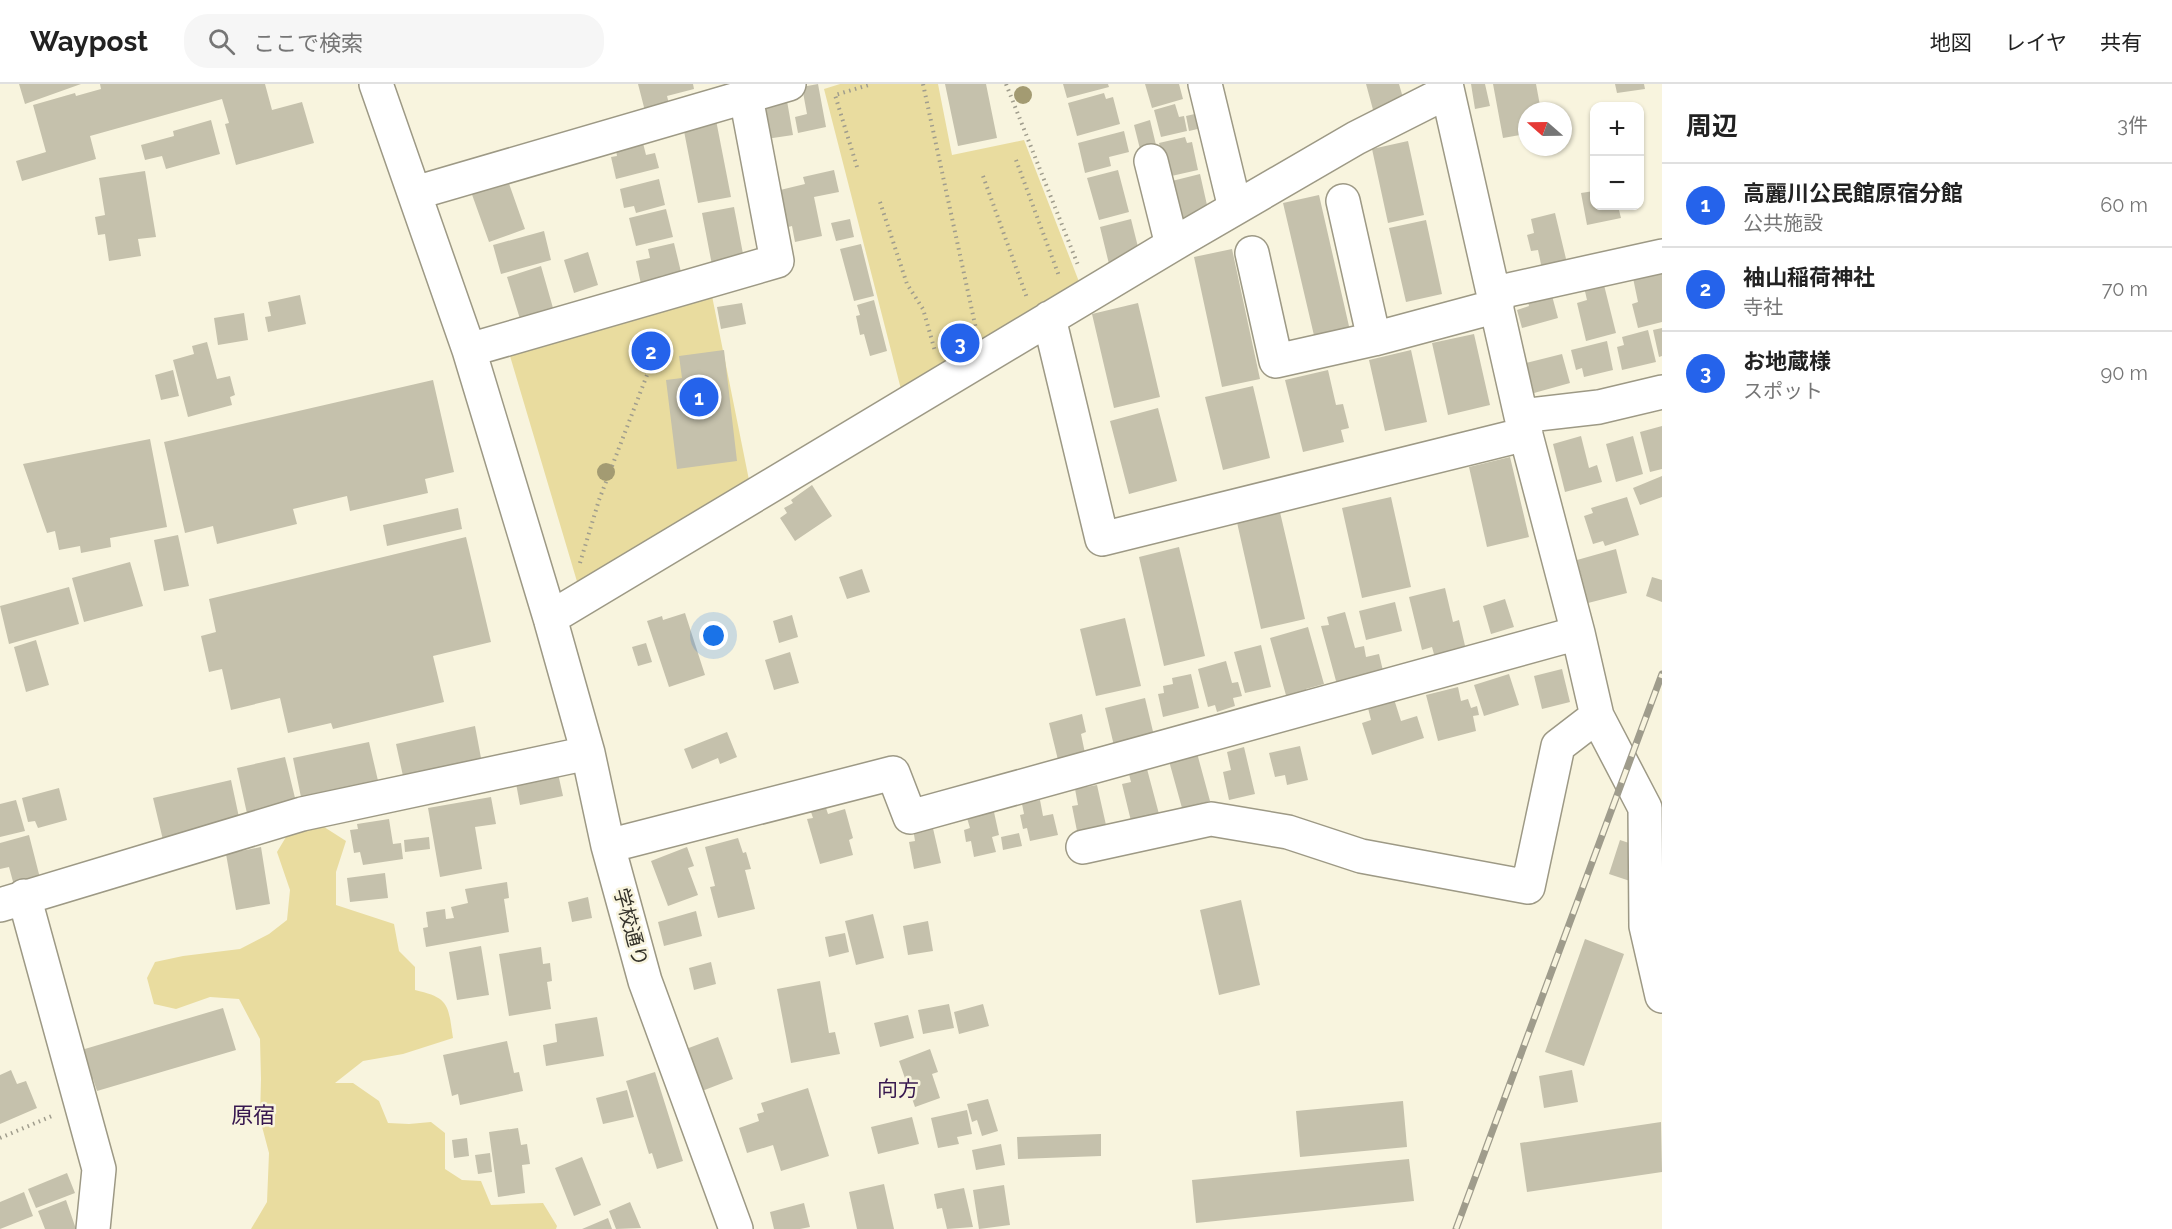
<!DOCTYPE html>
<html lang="ja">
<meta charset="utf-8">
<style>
:root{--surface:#fff;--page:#f6f6f6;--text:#222;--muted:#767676;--line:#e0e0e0;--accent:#2563eb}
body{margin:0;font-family:Raleway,"Noto Sans JP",sans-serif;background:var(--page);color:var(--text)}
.controls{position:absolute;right:18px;top:18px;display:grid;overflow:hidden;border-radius:12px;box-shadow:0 2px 4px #0004}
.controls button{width:54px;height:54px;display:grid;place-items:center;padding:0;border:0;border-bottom:2px solid var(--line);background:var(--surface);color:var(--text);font:30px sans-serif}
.compass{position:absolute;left:1518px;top:18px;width:54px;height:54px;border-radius:50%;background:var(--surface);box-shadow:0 2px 4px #0004;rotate:290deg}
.you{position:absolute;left:714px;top:552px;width:21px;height:21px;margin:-15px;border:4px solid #fff;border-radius:50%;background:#1a73e8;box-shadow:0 0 0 9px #1a73e833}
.badge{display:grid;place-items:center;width:39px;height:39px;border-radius:50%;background:var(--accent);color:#fff;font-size:20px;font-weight:700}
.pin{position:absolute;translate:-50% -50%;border:3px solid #fff;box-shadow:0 2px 6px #0006}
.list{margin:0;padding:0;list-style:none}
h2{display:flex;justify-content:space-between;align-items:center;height:78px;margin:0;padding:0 24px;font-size:26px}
h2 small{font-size:20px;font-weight:400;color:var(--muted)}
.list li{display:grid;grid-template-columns:39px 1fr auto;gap:18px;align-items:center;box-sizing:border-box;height:84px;padding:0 24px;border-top:2px solid var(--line)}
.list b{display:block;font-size:22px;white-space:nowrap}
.list p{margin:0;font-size:20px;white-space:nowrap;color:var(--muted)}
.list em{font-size:20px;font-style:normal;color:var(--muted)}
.icon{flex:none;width:33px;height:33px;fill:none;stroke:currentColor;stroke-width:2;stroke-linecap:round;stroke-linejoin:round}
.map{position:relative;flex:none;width:1662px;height:1145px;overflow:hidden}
header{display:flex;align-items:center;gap:36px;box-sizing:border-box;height:84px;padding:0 30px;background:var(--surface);border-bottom:2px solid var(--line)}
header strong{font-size:28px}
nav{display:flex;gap:33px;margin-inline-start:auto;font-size:21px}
.search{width:420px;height:54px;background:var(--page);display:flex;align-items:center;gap:15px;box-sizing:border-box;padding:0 21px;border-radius:24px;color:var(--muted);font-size:22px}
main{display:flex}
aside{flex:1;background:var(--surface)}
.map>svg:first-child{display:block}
.green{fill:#e9dc9f}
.building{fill:#c5c1ac}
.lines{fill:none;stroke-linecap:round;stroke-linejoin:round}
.minor-casing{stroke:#9d9985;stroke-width:36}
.path{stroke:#a09d8d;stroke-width:4;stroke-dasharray:1.5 4.5;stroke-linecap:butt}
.minor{stroke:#fff;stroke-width:33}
.rail-casing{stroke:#9f9c8c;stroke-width:7}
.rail{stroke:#f8f4de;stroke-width:4.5;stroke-dasharray:14;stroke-linecap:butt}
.tree{fill:#a39b72}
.labels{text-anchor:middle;stroke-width:5;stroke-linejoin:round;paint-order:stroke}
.street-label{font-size:20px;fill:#333129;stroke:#f8f4de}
.neighbourhood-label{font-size:21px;fill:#37174f;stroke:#f8f4de}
.quarter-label{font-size:22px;fill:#37174f;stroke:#f8f4de}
</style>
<header>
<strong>Waypost</strong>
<div class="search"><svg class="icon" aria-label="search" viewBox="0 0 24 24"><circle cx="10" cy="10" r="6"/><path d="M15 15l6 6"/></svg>ここで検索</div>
<nav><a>地図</a><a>レイヤ</a><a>共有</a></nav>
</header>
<main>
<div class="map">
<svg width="1662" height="1145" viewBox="0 0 1662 1145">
<rect width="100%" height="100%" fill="#f8f4de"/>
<path class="green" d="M840,0h98l14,71 72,-15 59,152 -179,109 -80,-312z
M711,207l39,194 -169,110 -71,-239 5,-11z
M321,741l25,16 -10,31v33l58,19 5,27 16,16v23c35,8 33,15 38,48l-50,16 -40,7 -28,22h18l26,18 9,22 21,1 22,-2 14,11v36l17,11 19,1 10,24 52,-2 14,23 -1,3h-305l16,-27 2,-49 -9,-34 1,-40 -1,-40 -21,-40 -29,-2 -34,12 -22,-5 -7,-26 8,-16 28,-6 57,-7 29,-15 18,-14 3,-30 -13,-38 9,-15z"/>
<path class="building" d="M19,0h62l-56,20z
M100,0h165l7,26 30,-8 12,41 -78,22 -11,-41 4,-1 -7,-24 -132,37 6,23 -74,22 -6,-20 30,-9 -13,-47 42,-12 1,3 25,-7z
M638,0h55l1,5 -27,7 2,8 -24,7z
M818,0l8,43 -28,6 -3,-16 12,-3 -5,-27z
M945,0h41l11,54 -39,8z
M1063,0h45l1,3 -42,11z
M1145,0h34l4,15 -31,9z
M1366,0h33l7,24 -31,9z
M1471,0h14l5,22 -15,3z
M1493,0h43l5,27h-14v30l-6,1 -1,-7 -17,3z
M1615,0h29l1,5 -28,4z
M1104,9l2,6 7,-2 7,27 -43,12 -9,-33z
M787,17l6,34 -27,4 -6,-33z
M1175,20l4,13 5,-1 3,15 -26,6 -7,-27z
M1199,29l3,15 -13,3 -3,-15z
M1594,32v21h-1l-3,-20z
M211,36l9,34 -54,15 -4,-13 -17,4 -4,-15 33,-9 -1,-5z
M716,36l15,77 -33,6 -15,-77z
M1150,36l6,25 -16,4 -6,-24z
M1124,47l5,21 -20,5 2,9 -26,7 -7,-30z
M1185,53l2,6 5,-1 6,28 -31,7 -8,-34z
M642,55l4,16 9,-2 4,15 -43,11 -5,-22 6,-1 -2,-10z
M1408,57l16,74 -36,8 -16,-74z
M834,86l5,22 -25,5 8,39 -27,6 -3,-16 -8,2 -8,-37 29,-7 -2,-7z
M1118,86l11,42 -30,8 -12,-42z
M145,87l11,66 -18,2 3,17 -32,5 -4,-27 -7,1 -3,-18 10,-2 -6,-37z
M1200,90l9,40 -28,7 -9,-40z
M506,91l19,54 -36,13 -19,-53z
M659,95l6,26 -29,8 -2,-7 -10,2 -4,-19z
M1594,107v15h24l3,12 -34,7 -6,-32z
M1319,111l32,140 -35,9 -33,-141z
M734,123l10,52 -32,6 -10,-52z
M666,125l7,28 -37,9 -7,-28z
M1555,129l12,50 -25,6 -4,-19 -7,1 -4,-16 7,-2 -3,-14z
M850,135l4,18 -18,4 -5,-18z
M1131,135l9,36 -31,9 -9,-37z
M1426,136l16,74 -36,8 -17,-74z
M544,147l7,29 -50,14 -8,-29z
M674,159l7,29 -20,4 3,9 -22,4 -6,-28 14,-3 -2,-9z
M861,160l13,52 -20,5 -14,-52z
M1232,165l28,130 -38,8 -28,-130z
M588,168l10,33 -24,8 -10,-33z
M541,182l12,42 -33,11 -13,-42z
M1662,187v51l-24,6 -6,-24 6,-2 -5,-24z
M1603,197l13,52 -30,8 -9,-38 10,-3 -3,-13z
M1551,208l7,26 -36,10 -5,-18 12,-4 -2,-8z
M300,211l6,29 -38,8 -3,-15 6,-1 -3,-14z
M874,216l13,51 -17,5 -6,-22 -4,1 -4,-19 4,-1 -3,-10z
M742,219l4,21 -25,5 -4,-22z
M1138,219l22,94 -46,11 -22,-94z
M244,229l4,27 -30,5 -4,-27z
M1662,244v28l-3,1 -6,-27z
M644,246l26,10 -12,31 -26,-9z
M1648,246l8,32 -34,8 -5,-23 7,-2 -2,-8z
M1474,250l16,71 -42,10 -16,-72z
M1607,257l6,29 -29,7 -2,-9 -6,2 -5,-20z
M207,258l10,37 13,-3 5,19 -5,2 2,8 -44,12 -15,-57 21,-6 -2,-8z
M724,266l13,111 -60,8 -11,-89 16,-2 -3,-22z
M1411,266l16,72 -42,9 -16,-71z
M1562,270l8,29 -36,10 -8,-30z
M173,286l6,26 -18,4 -6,-25z
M1328,286l8,35 7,-1 6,24 -8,2 3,12 -41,10 -18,-72z
M433,296l21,92 -29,7 3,14 -78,18 -3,-15 -54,13 4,15 -80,20 -4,-18 -28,7 -21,-91z
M1253,302l17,72 -47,12 -18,-73z
M1158,324l19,73 -48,13 -19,-73z
M1662,342v43l-12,3 -10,-40z
M1581,352l8,32 8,-3 5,17 -37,10 -12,-48z
M1633,352l10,38 -27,8 -10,-38z
M150,355l17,88 -57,11 1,9 -30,6 -1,-7 -21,4 -4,-19 -8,2 -24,-69z
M1510,373l19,80 -42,10 -18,-80z
M1662,392v21l-22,8 -7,-17z
M812,401l20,31 -37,25 -15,-23 7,-5 -3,-5 9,-5 -2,-3z
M1391,413l20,90 -49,11 -20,-90z
M1627,413l12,38 -34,11 -2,-5 -10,3 -9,-28 9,-3 -2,-5z
M458,424l4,21 -75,17 -4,-21z
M1279,424l26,111 -44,10 -25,-111z
M178,451l11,51 -25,5 -10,-51z
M466,453l25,105 -58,14 11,46 -111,27 -2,-6 -43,10 -8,-35 -49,12 -9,-41 -13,3 -8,-36 15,-4 -7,-33z
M1179,463l26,109 -41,10 -25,-109z
M1616,465l11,44 -39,10 -11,-43z
M130,478l13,44 -59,16 -12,-44z
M862,485l8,23 -23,7 -8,-22z
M1652,493l10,3v22l-16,-6z
M69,503l10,37 -70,20 -9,-38z
M1445,504l8,34 6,-2 7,30 -31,8 -3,-11 -10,3 -13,-53z
M1505,515l9,28 -23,7 -8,-28z
M1395,518l7,29 -36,9 -7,-29z
M1345,528l10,36 9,-2 2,11 13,-3 6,25 -46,13 -18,-66 8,-1 -2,-8z
M685,529l20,62 -36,12 -22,-66 15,-5 1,4z
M792,531l6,22 -19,6 -6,-22z
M1125,534l16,68 -45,10 -16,-67z
M1308,543l16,57 -18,5 3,11 -20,6 -19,-68z
M36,556l13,45 -23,7 -12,-45z
M646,559l6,19 -14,4 -6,-19z
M1261,561l10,42 -26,6 -11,-41z
M790,568l9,31 -25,7 -9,-30z
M1226,577l6,22 6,-1 4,14 -9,2 2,8 -18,6 -2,-7 -7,2 -10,-38z
M1562,585l8,33 -28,7 -8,-33z
M1191,590l8,34 -36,9 -5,-23 6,-1 -1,-7 10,-2 -1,-6z
M1509,590l10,31 -35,11 -10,-31z
M1458,603l3,14 7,-2 3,9 6,-2 2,9 -6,1 3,15 -38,10 -12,-46z
M1145,614l10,42 -40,10 -10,-42z
M1394,615l7,22 16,-5 7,22 -52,17 -10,-32 9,-3 -3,-12z
M1082,630l4,18 -5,2 5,24 -27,6 -10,-41z
M475,642l6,32 -78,18 -7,-32z
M727,648l10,25 -17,7 -2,-6 -26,11 -8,-20z
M369,658l10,43 -77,17 -9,-44z
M1300,662l8,34 -21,5 -2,-10 -10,2 -6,-24z
M1244,663l11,47 -26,6 -6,-28 8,-2 -4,-18z
M1197,669l13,48 -28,7 -13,-47z
M285,673l12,49 -49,12 -11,-50z
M557,685l6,27 -43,9 -5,-27z
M1147,685l12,45 -28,7 -9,-37 9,-2 -2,-8z
M231,696l9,42 -77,18 -10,-42z
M1097,701l9,40 -29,6 -5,-25 6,-1 -3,-16z
M59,704l8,32 -29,8 -3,-7 -7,1 -6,-24z
M491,713l5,27 -21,3 7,42 -42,8 -12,-69z
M16,716l9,31 -25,6v-33z
M1040,716l3,16 10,-2 5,21 -28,6 -3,-13 -4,1 -3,-14 4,-1 -2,-10z
M826,724l2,6 17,-5 8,29 -4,2 4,15 -33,9 -13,-45 6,-1 -2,-6z
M994,728l5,23 -7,2 4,15 -22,5 -3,-16 -5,1 -2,-12 6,-2 -3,-10z
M389,735l4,25 8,-1 2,16 -40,6 -3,-13 -6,1 -4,-23 8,-1 -1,-5z
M932,740l9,39 -27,6 -5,-27 6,-1 -2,-13z
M1019,749l3,13 -19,4 -2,-13z
M29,751l12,47 -26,7 -6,-22 -9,2v-26z
M429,753l1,12 -25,3 -1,-12z
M738,754l5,15 3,-1 5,17 -6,1 10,39 -37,9 -8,-31 5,-1 -10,-39z
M1620,756l15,5 -2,37 -24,-8z
M261,763l9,57 -34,6 -10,-56z
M687,763l7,19 -6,2 10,27 -30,11 -17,-45z
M385,789l3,25 -38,4 -3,-24z
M507,798l2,16 -5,1 5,33 -83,15 -3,-19 5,-1 -2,-15 19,-3 1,10 8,-1 -3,-11 17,-4 -3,-14z
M588,813l4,21 -20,4 -4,-20z
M1241,816l19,85 -41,10 -19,-85z
M696,827l6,25 -38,10 -6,-24z
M873,830l11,44 -28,7 -11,-44z
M928,837l5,30 -25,4 -5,-29z
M845,849l4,19 -20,5 -4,-20z
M1585,855l39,15 -40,112 -39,-14z
M481,862l8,49 -32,5 -8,-48z
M541,863l2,17 7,-1 2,18 -5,1 4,27 -42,7 -10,-62z
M711,878l5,22 -22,6 -5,-22z
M820,897l9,52 6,-1 5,22 -49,9 -14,-74z
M949,920l5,24 -31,6 -5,-24z
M983,920l6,22 -30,8 -5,-22z
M223,924l13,42 -139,41 -4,-12 -5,2 -10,-30z
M908,931l6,23 -34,9 -6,-24z
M597,933l7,39 -58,10 -3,-21 14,-3 -2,-18z
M718,953l15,42 -31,12 -16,-42z
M507,957l7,32 5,-1 4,19 -63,14 -2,-11 -6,2 -9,-41z
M930,965l8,23 -6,2 8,24 -25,9 -16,-46z
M11,986l6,14 9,-3 11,27 -37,16v-49z
M1572,986l6,32 -34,6 -5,-32z
M655,988l28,89 -26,8 -5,-16 -3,1 -23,-73z
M808,1004l21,68 -48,15 -8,-26 -26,8 -8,-25 20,-7 -2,-7 7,-2 -3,-9z
M627,1006l7,27 -31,7 -7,-26z
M988,1015l10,32 -16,5 -5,-16 -5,2 -5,-18z
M1403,1017l4,46 -107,10 -4,-46z
M967,1026l5,24 -15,3 2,7 -21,4 -7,-30z
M912,1033l7,27 -41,10 -7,-27z
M1661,1038l1,50 -135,20 -7,-49z
M518,1044l3,17 6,-1 3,20 -8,1 3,28 -27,4 -9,-65z
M1101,1050v22l-83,3 -1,-22z
M467,1054l2,18 -15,2 -2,-18z
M1001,1060l4,21 -29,5 -4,-20z
M490,1069l2,19 -14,2 -3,-19z
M582,1073l19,48 -27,11 -19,-48z
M1409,1075l5,42 -218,22 -4,-43z
M67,1089l8,20 -39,15 -8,-19z
M884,1100l10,45h-37l-8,-37z
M1004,1101l6,40 -31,4 -6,-39z
M964,1104l9,39 -26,2 -5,-21 -5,1 -3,-15z
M24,1108l9,24 -33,13v-27z
M66,1116l10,29h-31l-7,-18z
M630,1118l11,26 -25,1 -7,-18z
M804,1119l6,24 -10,2h-26l-4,-17z
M608,1134l4,11h-30z"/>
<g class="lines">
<defs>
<path id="minor" d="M376,0l93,266 81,268 38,135 20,93 37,135 91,248
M1205,0l30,124
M1446,0l75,332 57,217 19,83 48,92 1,118 16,70
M1151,77l21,84
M415,109l374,-109
M1343,117l31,138
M1252,169l24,108 98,-22 123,-33
M1495,209l167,-37
M1049,234l53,221 424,-105
M469,266l308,-89 -31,-164
M1521,332l78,-9 63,-15
M550,534l622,-373 184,-107 91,-46
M608,762l285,-73 17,44 668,-184
M1083,763l128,-28 77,13 73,24 167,31 30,-141 39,-30
M24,812l75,273 -6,60
M0,821l302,-91 286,-61"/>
</defs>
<use href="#minor" class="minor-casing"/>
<path class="path" d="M923,0l53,245
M1006,0l72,181
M1016,76l43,116
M857,83l-22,-72 37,-11
M983,92l44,122
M880,118l27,82 16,25 12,42
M580,479l19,-63 48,-125
M0,1054l52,-22"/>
<use href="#minor" class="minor"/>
<defs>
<path id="rail" d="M1456,1145l206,-555"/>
</defs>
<use href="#rail" class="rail-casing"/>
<use href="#rail" class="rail"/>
</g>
<g class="tree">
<circle cx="1023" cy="11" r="9"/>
<circle cx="606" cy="388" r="9"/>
</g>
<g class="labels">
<g class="street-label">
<text transform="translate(631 843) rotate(75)" y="7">学校通り</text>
</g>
<g class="neighbourhood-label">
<text x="898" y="1012">向方</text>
</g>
<g class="quarter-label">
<text x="253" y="1039">原宿</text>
</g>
</g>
</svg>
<div class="controls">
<button>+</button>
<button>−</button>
</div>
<svg class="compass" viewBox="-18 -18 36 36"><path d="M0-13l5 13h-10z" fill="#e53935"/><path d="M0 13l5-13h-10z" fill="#767676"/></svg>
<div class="you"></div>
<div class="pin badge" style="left:699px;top:313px">1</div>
<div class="pin badge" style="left:651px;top:267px">2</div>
<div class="pin badge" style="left:960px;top:259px">3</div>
</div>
<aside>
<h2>周辺<small>3件</small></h2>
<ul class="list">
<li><span class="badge">1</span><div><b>高麗川公民館原宿分館</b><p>公共施設</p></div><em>60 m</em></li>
<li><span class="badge">2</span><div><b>袖山稲荷神社</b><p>寺社</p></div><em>70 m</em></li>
<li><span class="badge">3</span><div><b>お地蔵様</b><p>スポット</p></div><em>90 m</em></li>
</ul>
</aside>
</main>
